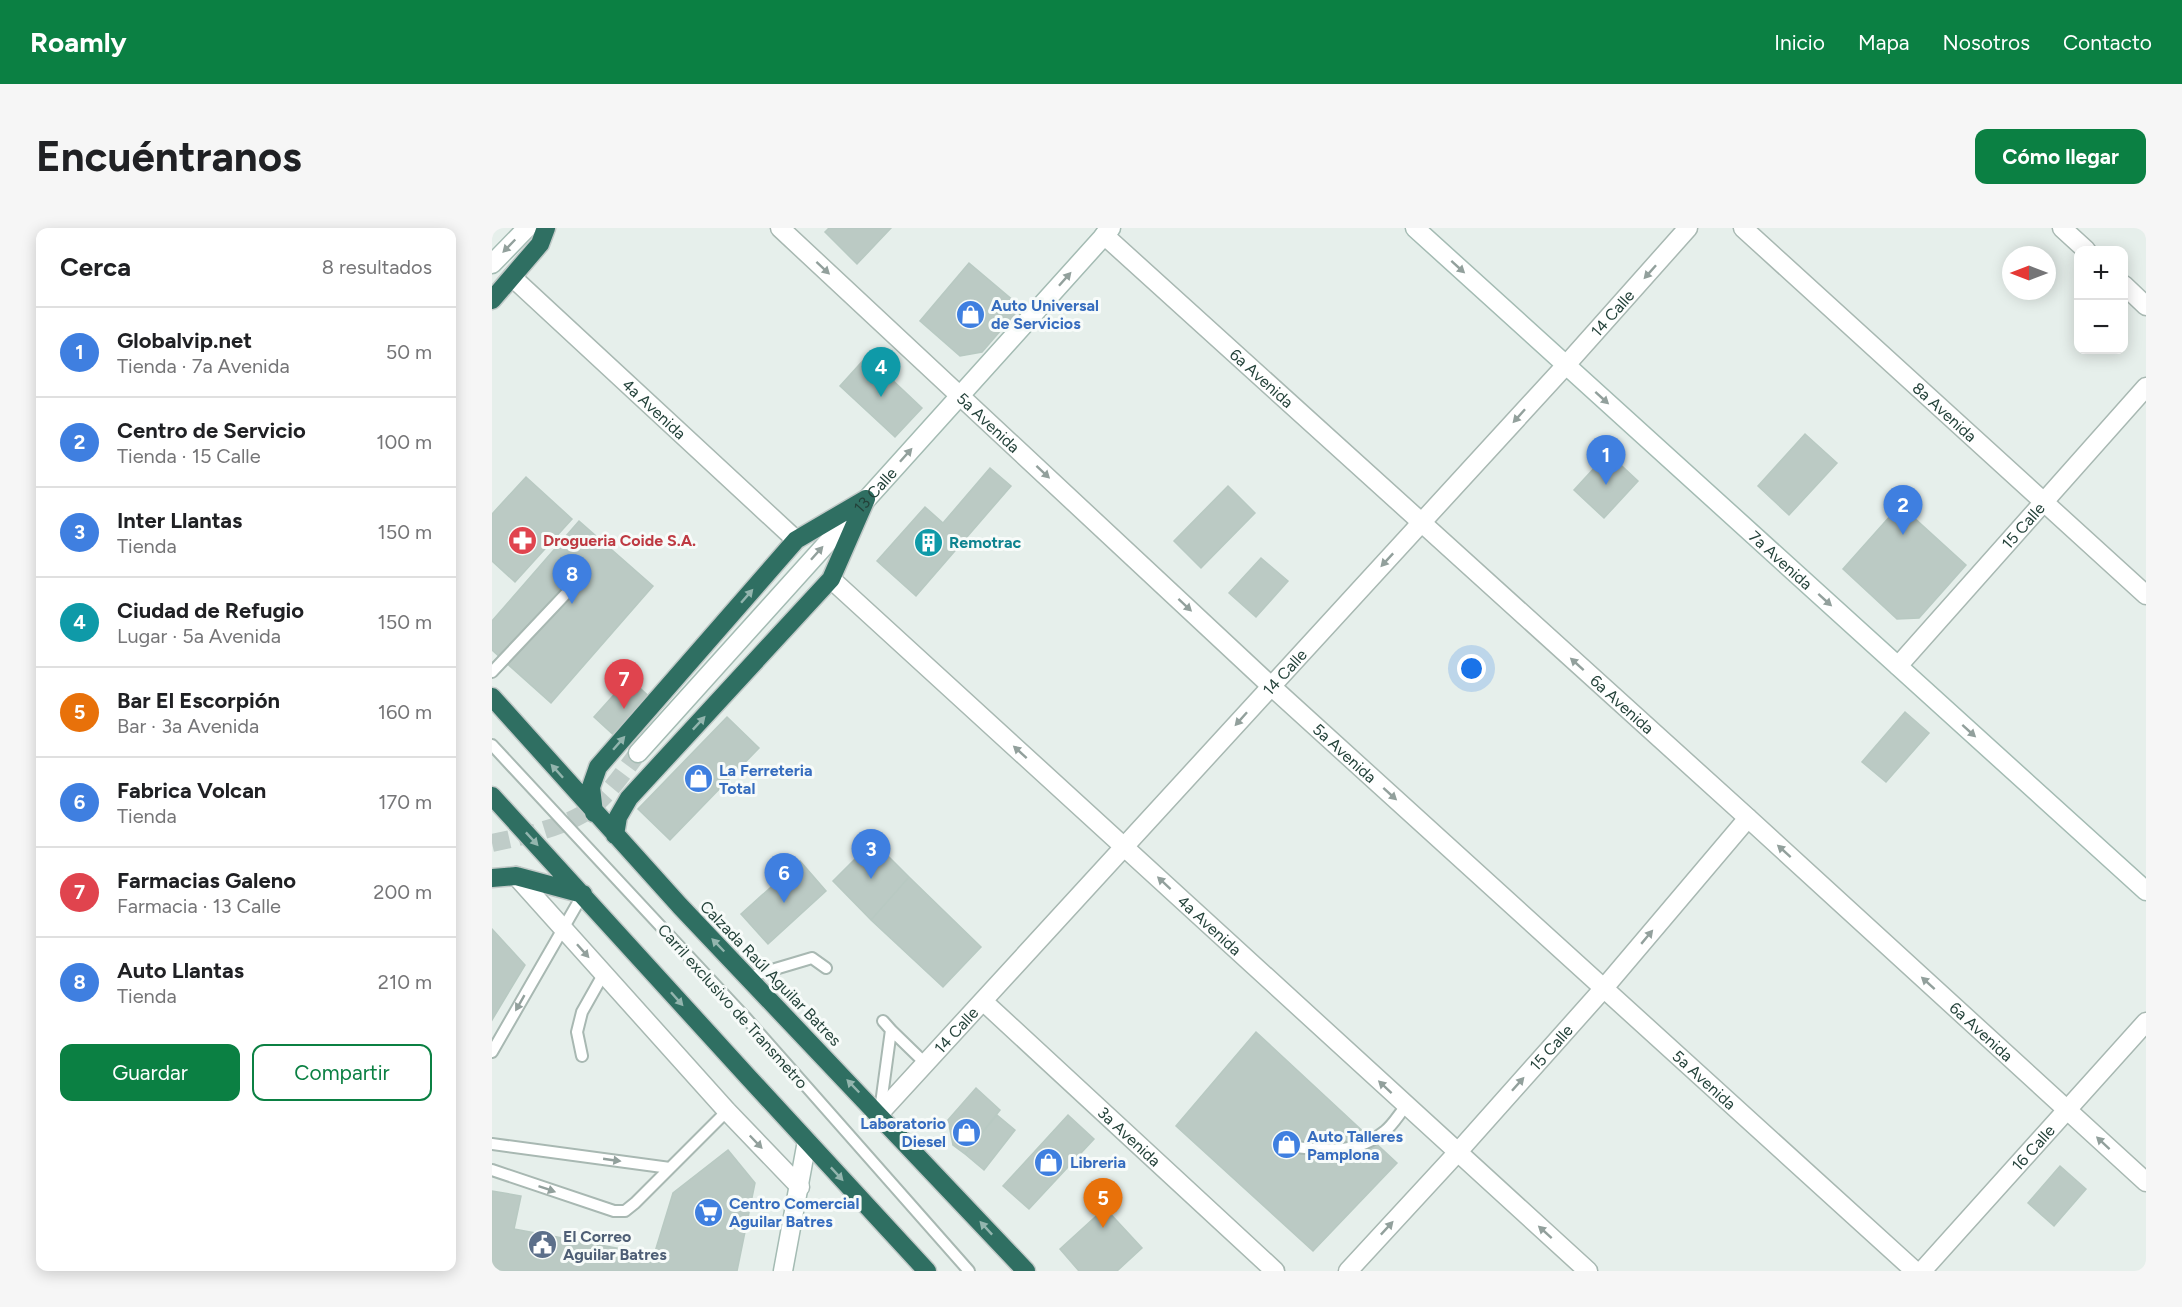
<!DOCTYPE html>
<html lang="es">
<meta charset="utf-8">
<style>
:root{--surface:#fff;--page:#f6f6f6;--text:#202124;--muted:#757577;--line:#e0e0e0;--accent:#0b8043}
body{margin:0;font-family:Figtree,sans-serif;background:var(--page);color:var(--text)}
.controls{position:absolute;right:18px;top:18px;display:grid;overflow:hidden;border-radius:12px;box-shadow:0 3px 15px #0003}
.controls button{width:54px;height:54px;display:grid;place-items:center;padding:0;border:0;border-bottom:2px solid var(--line);background:var(--surface);color:var(--text);font:30px sans-serif}
.compass{position:absolute;left:1510px;top:18px;width:54px;height:54px;border-radius:50%;background:var(--surface);box-shadow:0 3px 15px #0003;rotate:270deg}
.you{position:absolute;left:980px;top:441px;width:21px;height:21px;margin:-15px;border:4px solid #fff;border-radius:50%;background:#1a73e8;box-shadow:0 0 0 9px #1a73e833}
.badge{display:grid;place-items:center;width:39px;height:39px;border-radius:50%;background:var(--accent);color:#fff;font-size:20px;font-weight:700}
.pin{position:absolute;translate:-50% -50px;filter:drop-shadow(0 2px 3px #0008)}
.pin::after{content:'';position:absolute;top:32px;width:21px;height:18px;background:inherit;clip-path:polygon(0 0,100% 0,50% 100%)}
.list{margin:0;padding:0;list-style:none}
h2{display:flex;justify-content:space-between;align-items:center;height:78px;margin:0;padding:0 24px;font-size:26px}
h2 small{font-size:20px;font-weight:400;color:var(--muted)}
.list li{display:grid;grid-template-columns:39px 1fr auto;gap:18px;align-items:center;box-sizing:border-box;height:90px;padding:0 24px;border-top:2px solid var(--line)}
.list b{display:block;font-size:22px;white-space:nowrap}
.list p{margin:0;font-size:20px;white-space:nowrap;color:var(--muted)}
.list em{font-size:20px;font-style:normal;color:var(--muted)}
.actions{display:flex;gap:12px;padding:18px 24px}
.actions a{flex:1;padding:14px 0;border:2px solid var(--accent);border-radius:12px;text-align:center;font-size:21px;color:var(--accent)}
.actions .main{background:var(--accent);color:#fff}
.map{position:relative;flex:none;width:1654px;height:1043px;overflow:hidden;border-radius:12px}
header{display:flex;align-items:center;gap:36px;box-sizing:border-box;height:84px;padding:0 30px;background:var(--accent);color:#fff}
header strong{font-size:28px}
nav{display:flex;gap:33px;margin-inline-start:auto;font-size:21px}
.intro{display:flex;align-items:center;justify-content:space-between;box-sizing:border-box;height:144px;padding:0 36px}
h1{margin:0;font-size:42px}
.button{padding:15px 27px;border-radius:12px;background:var(--accent);color:#fff;font-size:21px;font-weight:700}
main{display:flex;gap:36px;padding:0 36px}
aside{flex:1;background:var(--surface);border-radius:12px;box-shadow:0 3px 15px #0003}
.map>svg:first-child{display:block}
.building{fill:#bbcac4;stroke:#b8c9c2;stroke-width:1.5}
.lines{fill:none;stroke-linecap:round;stroke-linejoin:round}
.secondary-tunnel{stroke:#bfccc8;stroke-width:18;stroke-dasharray:18 9;stroke-linecap:butt}
.lane-casing{stroke:#a8b8b2;stroke-width:14}
.street-casing{stroke:#a8b8b2;stroke-width:21}
.secondary-casing{stroke:#a4bbb3;stroke-width:21}
.highway-casing{stroke:#c2cac8;stroke-width:21}
.lane{stroke:#fff;stroke-width:10}
.street{stroke:#fff;stroke-width:18}
.secondary{stroke:#fff;stroke-width:18}
.highway{stroke:#2f6f62;stroke-width:18}
.oneway{fill:#92a09c}
.oneway2{fill:#93b5ae}
.labels{text-anchor:middle;stroke-width:6;stroke-linejoin:round;paint-order:stroke}
.shop-label{font-size:16px;font-weight:bold;fill:#366cbe;stroke:#f7fbf9;text-anchor:start}
.street-label{font-size:16px;fill:#24423a;stroke:#f7fbf9}
.health-label{font-size:16px;font-weight:bold;fill:#be3a42;stroke:#f7fbf9;text-anchor:start}
.culture-label{font-size:16px;font-weight:bold;fill:#0d838f;stroke:#f7fbf9;text-anchor:start}
.service-label{font-size:16px;font-weight:bold;fill:#4e5e75;stroke:#f7fbf9;text-anchor:start}
</style>
<header>
<strong>Roamly</strong>
<nav><a>Inicio</a><a>Mapa</a><a>Nosotros</a><a>Contacto</a></nav>
</header>
<div class="intro"><h1>Encuéntranos</h1><a class="button">Cómo llegar</a></div>
<main>
<aside>
<h2>Cerca<small>8 resultados</small></h2>
<ul class="list">
<li><span class="badge" style="background:#3f7fe0">1</span><div><b>Globalvip.net</b><p>Tienda · 7a Avenida</p></div><em>50 m</em></li>
<li><span class="badge" style="background:#3f7fe0">2</span><div><b>Centro de Servicio</b><p>Tienda · 15 Calle</p></div><em>100 m</em></li>
<li><span class="badge" style="background:#3f7fe0">3</span><div><b>Inter Llantas</b><p>Tienda</p></div><em>150 m</em></li>
<li><span class="badge" style="background:#0f9aa8">4</span><div><b>Ciudad de Refugio</b><p>Lugar · 5a Avenida</p></div><em>150 m</em></li>
<li><span class="badge" style="background:#e8710a">5</span><div><b>Bar El Escorpión</b><p>Bar · 3a Avenida</p></div><em>160 m</em></li>
<li><span class="badge" style="background:#3f7fe0">6</span><div><b>Fabrica Volcan</b><p>Tienda</p></div><em>170 m</em></li>
<li><span class="badge" style="background:#e0444e">7</span><div><b>Farmacias Galeno</b><p>Farmacia · 13 Calle</p></div><em>200 m</em></li>
<li><span class="badge" style="background:#3f7fe0">8</span><div><b>Auto Llantas</b><p>Tienda</p></div><em>210 m</em></li>
</ul>
<div class="actions"><a class="main">Guardar</a><a>Compartir</a></div>
</aside>
<div class="map">
<svg width="1654" height="1043" viewBox="0 0 1654 1043">
<rect width="100%" height="100%" fill="#e6efeb"/>
<path class="building" d="M337,0h62l-34,36 -32,-32z
M477,35l52,44 -39,45 -22,4 -40,-35z
M375,128l55,52 -27,29 -55,-51z
M1313,206l32,29 -48,52 -31,-29z
M1116,225l30,28 -34,37 -30,-28z
M498,240l21,18 -95,110 -39,-35 48,-54 18,16z
M34,249l46,42 -57,63 -23,-21v-47z
M736,258l27,27 -54,55 -27,-27z
M1408,277l66,60 -47,53 -22,1 -54,-50z
M87,293l74,65 -102,117 -59,-53v-29z
M769,330l27,23 -32,36 -27,-24z
M137,450l25,23 -35,39 -25,-23z
M1413,484l24,21 -43,49 -24,-20z
M235,489l32,31 -89,92 -32,-31z
M381,613l36,36 -38,43 -38,-39z
M308,633l26,30 -58,53 -27,-30z
M417,649l72,70 -38,40 -72,-67z
M0,701l33,36 -33,55z
M764,804l141,131 -84,88 -137,-125z
M484,860l24,22 -35,44 -12,-9 -5,-25z
M505,887l18,15 -31,40 -19,-16z
M576,887l26,24 -65,70 -26,-23z
M236,922l27,33 -18,88h-245v-80l29,5 -7,33 140,26 19,-62z
M1568,938l26,23 -32,37 -26,-23z
M613,980l37,40 -25,23h-38l-19,-22z"/>
<g class="lines">
<path class="secondary-tunnel" d="M0,615c28,-6 64,-14 89,-28 24,-14 41,-41 57,-62"/>
<defs>
<path id="lane" d="M0,444l84,-89
M0,517l253,272 224,254
M256,749l64,-19 14,10
M399,802l35,34
M0,824l91,-158
M90,828l-5,-24 5,-20 22,-39
M388,883l11,-81 -8,-9
M0,916l178,24
M795,918c35,4 69,10 98,-15 8,-6 14,-17 21,-25
M0,942l122,41h11l10,-8 92,-92"/>
<g id="street">
<path id="s1" d="M288,0l491,458 644,585"/>
<path id="s2" d="M1251,0l403,367"/>
<path d="M1570,0l24,22"/>
<path id="s3" d="M612,7l644,583 398,364"/>
<path id="s4" d="M20,49l284,263"/>
<path d="M1632,57l22,21"/>
<path id="s5" d="M339,351l757,692"/>
<path id="s6" d="M1406,438l248,-279"/>
<path d="M24,648l211,235 73,76"/>
<path id="s7" d="M492,774l291,269"/>
<path id="s8" d="M387,886l687,-749 122,-137"/>
<path id="s9" d="M856,1043l109,-118 147,-165 144,-170"/>
<path id="s10" d="M1430,1043l224,-249"/>
</g>
<g id="secondary">
<path id="s11" d="M923,0l731,663"/>
<path d="M0,36l35,-36"/>
<path id="s12" d="M146,525l473,-525"/>
<path d="M291,1043l24,-130"/>
</g>
<path id="highway" d="M0,72l48,-56 6,-16
M0,469l188,209 346,365
M0,568l257,282 178,193
M102,585l-3,-26 7,-20 198,-227 70,-41
M123,607l3,-18 11,-19 202,-219 35,-80
M0,650l24,-2 67,18"/>
</defs>
<use href="#lane" class="lane-casing"/>
<use href="#street" class="street-casing"/>
<use href="#secondary" class="secondary-casing"/>
<use href="#highway" class="highway-casing"/>
<use href="#lane" class="lane"/>
<use href="#street" class="street"/>
<use href="#secondary" class="secondary"/>
<use href="#highway" class="highway"/>
</g>
<defs><path id="oneway-solid" d="M-6-.8H1V-3.2L6.5 0L1 3.2V.8H-6Z" transform="scale(1.5)"/></defs>
<g class="oneway">
<use href="#oneway-solid" transform="translate(17 18) rotate(134)"/>
<use href="#oneway-solid" transform="translate(966 39) rotate(42)"/>
<use href="#oneway-solid" transform="translate(331 40) rotate(43)"/>
<use href="#oneway-solid" transform="translate(1158 44) rotate(132)"/>
<use href="#oneway-solid" transform="translate(573 51) rotate(-48)"/>
<use href="#oneway-solid" transform="translate(1110 170) rotate(42)"/>
<use href="#oneway-solid" transform="translate(1027 188) rotate(132)"/>
<use href="#oneway-solid" transform="translate(414 227) rotate(-48)"/>
<use href="#oneway-solid" transform="translate(551 244) rotate(43)"/>
<use href="#oneway-solid" transform="translate(325 325) rotate(-48)"/>
<use href="#oneway-solid" transform="translate(895 332) rotate(133)"/>
<use href="#oneway-solid" transform="translate(1333 372) rotate(42)"/>
<use href="#oneway-solid" transform="translate(693 377) rotate(43)"/>
<use href="#oneway-solid" transform="translate(1085 436) rotate(-138)"/>
<use href="#oneway-solid" transform="translate(749 491) rotate(132)"/>
<use href="#oneway-solid" transform="translate(1477 503) rotate(42)"/>
<use href="#oneway-solid" transform="translate(528 524) rotate(-138)"/>
<use href="#oneway-solid" transform="translate(898 566) rotate(42)"/>
<use href="#oneway-solid" transform="translate(1292 623) rotate(-138)"/>
<use href="#oneway-solid" transform="translate(672 655) rotate(-137)"/>
<use href="#oneway-solid" transform="translate(1155 709) rotate(-50)"/>
<use href="#oneway-solid" transform="translate(91 723) rotate(48)"/>
<use href="#oneway-solid" transform="translate(1436 755) rotate(-138)"/>
<use href="#oneway-solid" transform="translate(28 775) rotate(120)"/>
<use href="#oneway-solid" transform="translate(1026 856) rotate(-48)"/>
<use href="#oneway-solid" transform="translate(893 859) rotate(-137)"/>
<use href="#oneway-solid" transform="translate(264 914) rotate(46)"/>
<use href="#oneway-solid" transform="translate(1611 915) rotate(-137)"/>
<use href="#oneway-solid" transform="translate(120 932) rotate(8)"/>
<use href="#oneway-solid" transform="translate(55 961) rotate(19)"/>
<use href="#oneway-solid" transform="translate(895 1000) rotate(-47)"/>
<use href="#oneway-solid" transform="translate(1053 1004) rotate(-138)"/>
</g>
<g class="oneway2">
<use href="#oneway-solid" transform="translate(255 368) rotate(-49)"/>
<use href="#oneway-solid" transform="translate(207 495) rotate(-47)"/>
<use href="#oneway-solid" transform="translate(127 515) rotate(-49)"/>
<use href="#oneway-solid" transform="translate(65 543) rotate(-132)"/>
<use href="#oneway-solid" transform="translate(40 611) rotate(47)"/>
<use href="#oneway-solid" transform="translate(226 717) rotate(-134)"/>
<use href="#oneway-solid" transform="translate(185 771) rotate(48)"/>
<use href="#oneway-solid" transform="translate(361 858) rotate(-134)"/>
<use href="#oneway-solid" transform="translate(345 946) rotate(47)"/>
<use href="#oneway-solid" transform="translate(494 1000) rotate(-133)"/>
</g>
<defs>
<symbol id="shop-disc" viewBox="-11 -11 22 22"><circle r="9.5" fill="#3f7fe0" stroke="#f7fbf9"/><path d="M-5-2.5h2.3a2.7 3.5 0 0 1 5.4 0H5L5.5 6h-11ZM-1.5-2.5h3a1.5 2.3 0 0 0-3 0Z" fill="#fff"/></symbol>
<symbol id="pharmacy-disc" viewBox="-11 -11 22 22"><circle r="9.5" fill="#e0444e" stroke="#f7fbf9"/><path d="M-2-6h4v4h4v4h-4v4h-4v-4h-4v-4h4Z" fill="#fff"/></symbol>
<symbol id="building-disc" viewBox="-11 -11 22 22"><circle r="9.5" fill="#0f9aa8" stroke="#f7fbf9"/><path d="M-4-6H4V6H1V3H-1V6H-4ZM-2.5-4.3h1.7v1.8h-1.7ZM.8-4.3h1.7v1.8H.8ZM-2.5-1h1.7V.8h-1.7ZM.8-1h1.7V.8H.8Z" fill="#fff"/></symbol>
<symbol id="supermarket-disc" viewBox="-11 -11 22 22"><circle r="9.5" fill="#3f7fe0" stroke="#f7fbf9"/><path d="M-6-5.5h2.5l.6 2H6L4.5 2H-2.5L-4.4-4H-6ZM-1.5 3.2a1.3 1.3 0 1 0 .1 0ZM3 3.2a1.3 1.3 0 1 0 .1 0Z" fill="#fff"/></symbol>
<symbol id="civic-disc" viewBox="-11 -11 22 22"><circle r="9.5" fill="#5c6f8a" stroke="#f7fbf9"/><path d="M-.6-6.5H3V-4.5H.6V-3L4-1V1h2V6H-6V1h2V-1L-.6-3ZM-1.2 2.5V6h2.4V2.5Z" fill="#fff"/></symbol>
</defs>
<g fill-rule="evenodd">
<use href="#shop-disc" x="462" y="70" width="33" height="33"/>
<use href="#pharmacy-disc" x="14" y="296" width="33" height="33"/>
<use href="#building-disc" x="420" y="298" width="33" height="33"/>
<use href="#shop-disc" x="190" y="534" width="33" height="33"/>
<use href="#shop-disc" x="458" y="888" width="33" height="33"/>
<use href="#shop-disc" x="778" y="900" width="33" height="33"/>
<use href="#shop-disc" x="540" y="918" width="33" height="33"/>
<use href="#supermarket-disc" x="200" y="968" width="33" height="33"/>
<use href="#civic-disc" x="34" y="1000" width="33" height="33"/>
</g>
<g class="labels">
<g class="shop-label">
<text x="499" y="83">Auto Universal<tspan x="499" dy="18">de Servicios</tspan></text>
<text x="227" y="548">La Ferreteria<tspan x="227" dy="18">Total</tspan></text>
<text x="454" y="901" text-anchor="end">Laboratorio<tspan x="454" dy="18">Diesel</tspan></text>
<text x="815" y="914">Auto Talleres<tspan x="815" dy="18">Pamplona</tspan></text>
<text x="578" y="940">Libreria</text>
<text x="237" y="981">Centro Comercial<tspan x="237" dy="18">Aguilar Batres</tspan></text>
</g>
<g class="street-label">
<text dy="6" stroke="none"><textPath href="#s8" startOffset="1086">14 Calle</textPath></text>
<text dy="6" stroke="none"><textPath href="#s3" startOffset="213">6a Avenida</textPath></text>
<text dy="6" stroke="none"><textPath href="#s4" startOffset="194">4a Avenida</textPath></text>
<text dy="6" stroke="none"><textPath href="#s2" startOffset="273">8a Avenida</textPath></text>
<text dy="6" stroke="none"><textPath href="#s1" startOffset="285">5a Avenida</textPath></text>
<text dy="6" stroke="none"><textPath href="#s12" startOffset="354">13 Calle</textPath></text>
<text dy="6" stroke="none"><textPath href="#s6" startOffset="188">15 Calle</textPath></text>
<text dy="6" stroke="none"><textPath href="#s11" startOffset="494">7a Avenida</textPath></text>
<text dy="6" stroke="none"><textPath href="#s8" startOffset="600">14 Calle</textPath></text>
<text dy="6" stroke="none"><textPath href="#s3" startOffset="699">6a Avenida</textPath></text>
<text dy="6" stroke="none"><textPath href="#s1" startOffset="771">5a Avenida</textPath></text>
<text dy="6" stroke="none"><textPath href="#s5" startOffset="513">4a Avenida</textPath></text>
<text transform="translate(279 745) rotate(46)" y="6">Calzada Raúl Aguilar Batres</text>
<text transform="translate(241 778) rotate(48)" y="6">Carril exclusivo de Transmetro</text>
<text dy="6" stroke="none"><textPath href="#s8" startOffset="114">14 Calle</textPath></text>
<text dy="6" stroke="none"><textPath href="#s3" startOffset="1185">6a Avenida</textPath></text>
<text dy="6" stroke="none"><textPath href="#s9" startOffset="302">15 Calle</textPath></text>
<text dy="6" stroke="none"><textPath href="#s1" startOffset="1257">5a Avenida</textPath></text>
<text dy="6" stroke="none"><textPath href="#s7" startOffset="198">3a Avenida</textPath></text>
<text dy="6" stroke="none"><textPath href="#s10" startOffset="166">16 Calle</textPath></text>
</g>
<g class="health-label">
<text x="51" y="318">Drogueria Coide S.A.</text>
</g>
<g class="culture-label">
<text x="457" y="320">Remotrac</text>
</g>
<g class="service-label">
<text x="71" y="1014">El Correo<tspan x="71" dy="18">Aguilar Batres</tspan></text>
</g>
</g>
</svg>
<div class="controls">
<button>+</button>
<button>−</button>
</div>
<svg class="compass" viewBox="-18 -18 36 36"><path d="M0-13l5 13h-10z" fill="#e53935"/><path d="M0 13l5-13h-10z" fill="#757577"/></svg>
<div class="you"></div>
<div class="pin badge" style="left:1114px;top:257px;background:#3f7fe0">1</div>
<div class="pin badge" style="left:1411px;top:307px;background:#3f7fe0">2</div>
<div class="pin badge" style="left:379px;top:651px;background:#3f7fe0">3</div>
<div class="pin badge" style="left:389px;top:169px;background:#0f9aa8">4</div>
<div class="pin badge" style="left:611px;top:1000px;background:#e8710a">5</div>
<div class="pin badge" style="left:292px;top:675px;background:#3f7fe0">6</div>
<div class="pin badge" style="left:132px;top:481px;background:#e0444e">7</div>
<div class="pin badge" style="left:80px;top:376px;background:#3f7fe0">8</div>
</div>
</main>
